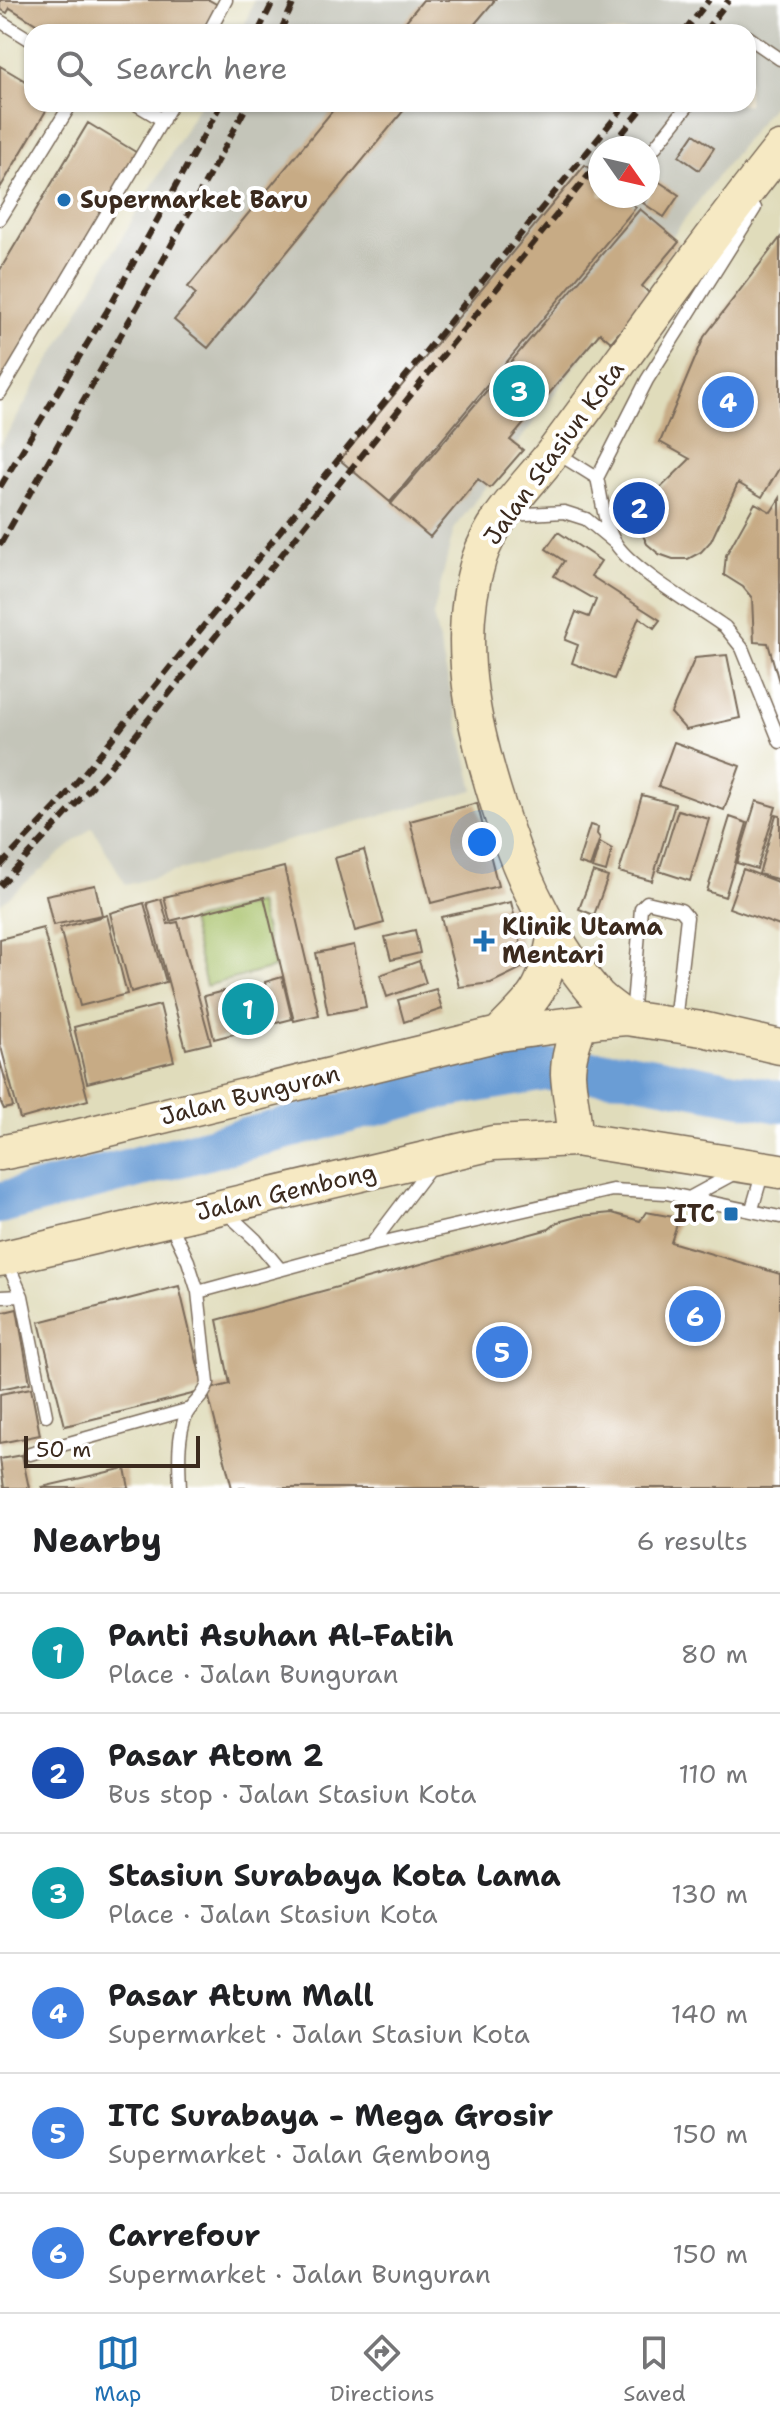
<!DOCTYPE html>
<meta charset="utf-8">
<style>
:root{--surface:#fff;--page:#f6f6f6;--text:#202124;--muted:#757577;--line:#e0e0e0;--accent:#1f6fb2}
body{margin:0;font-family:"Shantell Sans",sans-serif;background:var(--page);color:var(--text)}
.compass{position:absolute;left:588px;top:136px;width:72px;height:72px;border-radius:50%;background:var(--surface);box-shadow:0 2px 6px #0004;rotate:124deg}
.scale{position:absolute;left:24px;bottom:20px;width:176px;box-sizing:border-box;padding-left:8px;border:4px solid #3b2a1e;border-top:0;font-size:22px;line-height:28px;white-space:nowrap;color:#3b2a1e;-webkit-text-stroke:6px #fff;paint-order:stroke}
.you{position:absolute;left:482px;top:842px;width:28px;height:28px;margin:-20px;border:6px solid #fff;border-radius:50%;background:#1a73e8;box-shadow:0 0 0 12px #1a73e833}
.badge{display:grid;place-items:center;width:52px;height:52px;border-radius:50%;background:var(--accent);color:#fff;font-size:26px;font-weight:700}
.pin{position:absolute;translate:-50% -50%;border:4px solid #fff;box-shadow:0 2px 8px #0006}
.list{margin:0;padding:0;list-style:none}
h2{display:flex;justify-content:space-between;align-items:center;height:104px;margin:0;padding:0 32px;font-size:34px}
h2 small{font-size:26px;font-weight:400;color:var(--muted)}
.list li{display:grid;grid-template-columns:52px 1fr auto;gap:24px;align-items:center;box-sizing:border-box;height:120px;padding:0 32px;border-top:2px solid var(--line)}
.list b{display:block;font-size:30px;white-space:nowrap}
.list p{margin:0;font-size:26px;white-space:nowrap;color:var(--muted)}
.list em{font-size:26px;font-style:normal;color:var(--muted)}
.icon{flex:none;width:44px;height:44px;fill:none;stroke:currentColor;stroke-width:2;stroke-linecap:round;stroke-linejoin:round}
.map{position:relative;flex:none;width:780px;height:1488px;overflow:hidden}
.search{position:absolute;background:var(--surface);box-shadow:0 2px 6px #0004;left:24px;right:24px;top:24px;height:88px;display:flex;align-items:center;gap:20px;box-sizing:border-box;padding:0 28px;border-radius:24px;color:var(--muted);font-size:30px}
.sheet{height:824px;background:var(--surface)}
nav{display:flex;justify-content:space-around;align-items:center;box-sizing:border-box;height:112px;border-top:2px solid var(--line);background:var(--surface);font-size:22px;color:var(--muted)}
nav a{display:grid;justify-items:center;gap:4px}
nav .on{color:var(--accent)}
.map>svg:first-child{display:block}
.built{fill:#e0dcbb;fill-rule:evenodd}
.industrial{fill:#c4c5b9;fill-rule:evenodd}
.green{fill:#a4bf65;stroke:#707442;stroke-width:2}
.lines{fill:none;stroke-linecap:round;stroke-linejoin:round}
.river{stroke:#6a9dd5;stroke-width:42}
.building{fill:#c7ab85}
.service-casing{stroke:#7a6b5a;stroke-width:15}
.secondary-casing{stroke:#7a6b5a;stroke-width:37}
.service{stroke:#fff;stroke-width:12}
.secondary{stroke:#f6e9c3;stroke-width:34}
.rail{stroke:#3b2a1e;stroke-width:6;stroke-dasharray:12 6;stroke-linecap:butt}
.poi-dot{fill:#1f6fb2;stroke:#fff;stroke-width:3}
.labels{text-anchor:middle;stroke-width:8;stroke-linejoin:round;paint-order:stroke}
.poi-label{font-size:24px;font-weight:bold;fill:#3b2a1e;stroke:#fff;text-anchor:start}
.street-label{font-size:24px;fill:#3b2a1e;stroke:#fff}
</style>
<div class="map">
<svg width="780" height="1488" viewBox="0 0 780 1488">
<rect width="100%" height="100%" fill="#fff"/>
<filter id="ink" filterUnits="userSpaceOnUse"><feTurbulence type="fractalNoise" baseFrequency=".0125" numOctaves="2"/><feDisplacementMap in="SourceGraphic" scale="16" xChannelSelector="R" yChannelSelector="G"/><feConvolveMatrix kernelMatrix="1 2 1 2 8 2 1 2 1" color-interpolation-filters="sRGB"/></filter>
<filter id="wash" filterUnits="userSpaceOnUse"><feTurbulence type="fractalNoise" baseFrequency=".006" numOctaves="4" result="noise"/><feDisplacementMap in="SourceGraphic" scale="32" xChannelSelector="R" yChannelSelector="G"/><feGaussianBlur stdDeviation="1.8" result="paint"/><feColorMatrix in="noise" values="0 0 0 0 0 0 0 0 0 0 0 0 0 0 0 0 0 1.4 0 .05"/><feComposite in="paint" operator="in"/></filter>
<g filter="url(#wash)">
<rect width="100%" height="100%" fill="#f0e5ca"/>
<path class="built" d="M0,0h780v1488h-780zM32,32h716v72h-716zM600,148h48v48h-48z"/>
<path class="industrial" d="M254,0h526v96l-65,83 -261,350 -21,87 41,174 -348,95 -34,-58 -92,77v-458l200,-342h548v-72h-506zM600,148h48v48h-48z"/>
<path class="green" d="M258,903l16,65 -68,18 -16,-65z"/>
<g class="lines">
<path class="river" d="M0,1203l441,-115 104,-18 82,3 153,29"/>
</g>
<g id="blocks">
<path class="building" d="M0,0h209l9,5 -17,27h-152l-39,-24 -3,5 -7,-4z
M423,0h72l-27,32h-71z
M0,66l32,19v19h18l-50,84z
M338,104h71l-201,244 -34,-28 22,-26 -8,-7z
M88,123l51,31 -139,230v-114z
M694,134l20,14 -15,22 -20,-14z
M585,165l15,12v19h23l13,11 -246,295 -50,-42z
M658,181l21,14 -15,22 -21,-14z
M640,209l39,33 -37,44 9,9 -40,47 -11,-9 -90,107 13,10 -33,38 -12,-9 -48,58 -39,-33z
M780,238v229l-18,30 -24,-14 -27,58 -10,11 -13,7h-15l-14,-5 -12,-10 -6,-13v-15l5,-14 44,-43 -30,-17 44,-105z
M780,498v184h-1l-11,-39 -14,-1 -2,-44 -9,-11 -19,-12 2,-20 29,-52 16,9z
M558,532l43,29 -10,15 69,44 -6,8 -15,-11 -25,62 -42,-16 6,-18 -13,-5 11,-28 13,5 7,-17 -42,-24 10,-15 -18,-12z
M727,655l13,63 -54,12 -15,-17 24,-55z
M674,742l66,24 -16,44 -66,-24z
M642,795l33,9 -23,77 -33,-9z
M756,801l20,6 -19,62 -20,-6z
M477,803l21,83 -67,17 -21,-82z
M678,810l31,9 -19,62 -31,-10z
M776,815l4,1v64l-21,-6z
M730,817l17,6 -22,74 -18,-6z
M590,825l8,2 -1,7 3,4 -10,29 -12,-4z
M600,842l12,7 -6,23 -14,-4z
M364,850l20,73 -29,8 -20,-73z
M284,867l35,148 -25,6 -30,-124 -94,24 -6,-24z
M743,869l37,14v43l-51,-18z
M593,872l15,5 -14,38 -15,-6z
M95,885l7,30 -49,10 -7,-30z
M161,899l7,25 10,-2 33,121 -25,6 -39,-146z
M511,902l15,64 -35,17 -32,4 -18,-70z
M144,903l22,79 -35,10 -21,-79z
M107,915l20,79 -47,12 -20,-78z
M43,928l45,172 -68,19 -20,-76v-104z
M415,930l5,23 -29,7 -6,-23z
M354,945l12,62 -38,7 -12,-61z
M419,961l7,22 -39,14 -7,-22z
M282,977l10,42 -78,20 -10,-43 20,-5 2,8 40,-10 -1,-7z
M436,989l6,20 -38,13 -6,-22z
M160,1005l14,56 -87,22 -13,-56z
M0,1061l13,46 -9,2 -4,-8z
M646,1212l33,6 -8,24 109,32v214h-548l-25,-98 23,-6 -13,-64 332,-91 9,-7 22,-6 32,-3 28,8z
M179,1286l25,105 -139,35 -26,-104z
M17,1309l13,74 -30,6v-76z
M31,1388l9,47 -40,8v-49z
M22,1455l7,33h-25l-4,-29z
M125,1468l4,20h-87v-1z"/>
</g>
</g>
<g filter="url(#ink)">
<use href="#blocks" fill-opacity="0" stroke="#7a6b5a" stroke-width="2"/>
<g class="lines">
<defs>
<path id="service" d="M0,21l32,20
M209,32l17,-32
M748,37l32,22
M136,104l27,16
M648,156l41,-52
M755,208l-108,172 -50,98c5,21 7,47 19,66 17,26 81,63 109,83l17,21 38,94
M0,219l71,-115
M0,393l172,-289
M557,453l40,25
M509,515l55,-3 22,7 28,23
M632,1018l9,-110 6,-6 34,8 6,7 -12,105
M689,1198l46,-25
M752,1209l11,-38
M225,1211l31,29 24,29
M170,1223l18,38 10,31
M371,1245l60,-79
M6,1260l16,36 24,119
M0,1297l22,-1
M30,1454l160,-45
M180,1488c-1,-23 -3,-50 6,-73 6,-12 19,-18 22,-32l-10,-91 173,-47 241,-55 54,3 114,24"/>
<path id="secondary" d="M626,1018c-9,-7 -20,-14 -28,-22 -41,-45 -74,-113 -93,-170 -28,-84 -54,-179 -26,-267 14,-44 53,-77 79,-113 74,-99 145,-201 222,-297
M499,1034c39,-40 45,-43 56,-100
M575,1139c0,-23 -6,-43 -7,-65 0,-18 6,-34 12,-51
M0,1153l64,-13 435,-106 103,-14 24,-2 76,11 78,18
M0,1259l493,-116 82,-4 205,32"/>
</defs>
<use href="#service" class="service-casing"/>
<use href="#secondary" class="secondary-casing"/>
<use href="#service" class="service"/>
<use href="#secondary" class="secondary"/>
<path class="rail" d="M258,32l16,-32
M280,32l15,-32
M684,32l25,-32
M704,32l25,-32
M610,148l36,-44
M0,487l107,-176 114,-207
M0,545l149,-259 99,-182
M0,866l56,-59 43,-52 527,-651
M0,886l109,-118 491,-607"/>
</g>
</g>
<g class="poi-dot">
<circle cx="64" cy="200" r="8"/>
<path d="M480 929h8v8h8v8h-8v8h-8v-8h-8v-8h8z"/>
<rect x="723" y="1206" width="16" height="16" rx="4"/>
</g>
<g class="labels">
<g class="poi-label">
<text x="80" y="208">Supermarket Baru</text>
<text x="502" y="935">Klinik Utama<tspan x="502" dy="28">Mentari</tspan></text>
<text x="715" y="1222" text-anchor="end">ITC</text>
</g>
<g class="street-label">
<text transform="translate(554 453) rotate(-54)" y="8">Jalan Stasiun Kota</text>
<text transform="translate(250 1095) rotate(-14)" y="8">Jalan Bunguran</text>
<text transform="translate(286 1192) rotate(-13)" y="8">Jalan Gembong</text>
</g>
</g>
</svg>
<svg class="compass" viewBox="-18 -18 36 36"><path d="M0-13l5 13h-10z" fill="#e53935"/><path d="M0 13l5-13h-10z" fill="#757577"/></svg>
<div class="scale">50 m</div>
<div class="you"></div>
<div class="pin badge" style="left:248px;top:1009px;background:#0f9aa8">1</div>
<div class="pin badge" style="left:639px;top:508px;background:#1a4fb4">2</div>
<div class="pin badge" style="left:519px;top:391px;background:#0f9aa8">3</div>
<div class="pin badge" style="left:728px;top:402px;background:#3f7fe0">4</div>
<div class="pin badge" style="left:502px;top:1352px;background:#3f7fe0">5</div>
<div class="pin badge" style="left:695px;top:1316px;background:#3f7fe0">6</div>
<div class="search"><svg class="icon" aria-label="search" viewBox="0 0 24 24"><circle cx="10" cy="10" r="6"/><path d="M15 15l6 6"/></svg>Search here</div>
</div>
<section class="sheet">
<h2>Nearby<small>6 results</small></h2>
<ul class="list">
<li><span class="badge" style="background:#0f9aa8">1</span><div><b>Panti Asuhan Al-Fatih</b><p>Place · Jalan Bunguran</p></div><em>80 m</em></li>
<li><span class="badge" style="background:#1a4fb4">2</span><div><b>Pasar Atom 2</b><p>Bus stop · Jalan Stasiun Kota</p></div><em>110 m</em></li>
<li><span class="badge" style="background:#0f9aa8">3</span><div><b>Stasiun Surabaya Kota Lama</b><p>Place · Jalan Stasiun Kota</p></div><em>130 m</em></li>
<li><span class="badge" style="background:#3f7fe0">4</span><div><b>Pasar Atum Mall</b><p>Supermarket · Jalan Stasiun Kota</p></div><em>140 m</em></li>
<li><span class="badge" style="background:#3f7fe0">5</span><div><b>ITC Surabaya - Mega Grosir</b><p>Supermarket · Jalan Gembong</p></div><em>150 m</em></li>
<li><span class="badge" style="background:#3f7fe0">6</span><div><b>Carrefour</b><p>Supermarket · Jalan Bunguran</p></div><em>150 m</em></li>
</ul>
</section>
<nav>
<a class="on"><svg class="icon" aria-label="map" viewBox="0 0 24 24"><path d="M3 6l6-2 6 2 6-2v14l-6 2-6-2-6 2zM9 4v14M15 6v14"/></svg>Map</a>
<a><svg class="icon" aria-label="directions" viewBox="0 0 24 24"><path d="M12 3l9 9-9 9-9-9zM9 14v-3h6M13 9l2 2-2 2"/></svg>Directions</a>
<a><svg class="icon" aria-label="saved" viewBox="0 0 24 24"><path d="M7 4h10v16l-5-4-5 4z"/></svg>Saved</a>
</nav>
